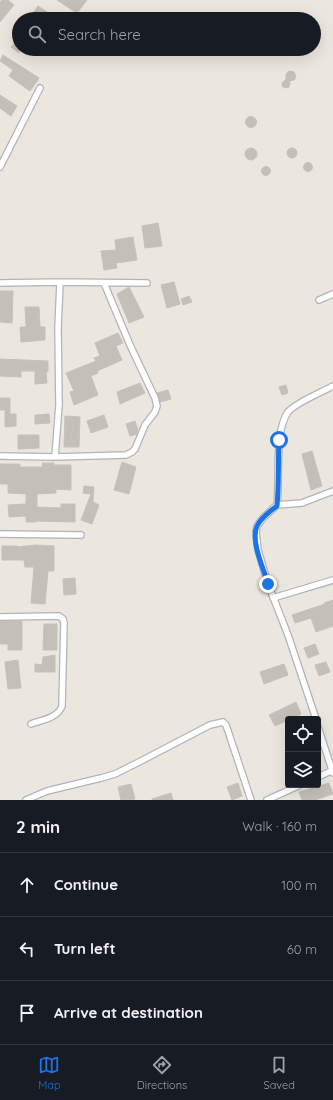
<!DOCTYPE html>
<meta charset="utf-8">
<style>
:root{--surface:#171b24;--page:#242831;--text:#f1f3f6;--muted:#9ea1a6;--line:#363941;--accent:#1a73e8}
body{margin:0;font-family:Quicksand,sans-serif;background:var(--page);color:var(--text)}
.controls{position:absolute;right:12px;bottom:12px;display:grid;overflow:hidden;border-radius:4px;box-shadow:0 4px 16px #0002}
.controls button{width:36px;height:36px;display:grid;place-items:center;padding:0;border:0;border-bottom:1px solid var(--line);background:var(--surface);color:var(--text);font:20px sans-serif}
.stop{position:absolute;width:12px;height:12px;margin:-9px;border:3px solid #1a73e8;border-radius:50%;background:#fff}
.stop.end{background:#1a73e8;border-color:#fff;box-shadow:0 1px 4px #0008}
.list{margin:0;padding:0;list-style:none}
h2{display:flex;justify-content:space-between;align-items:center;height:52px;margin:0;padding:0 16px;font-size:17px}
h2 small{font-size:13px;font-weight:400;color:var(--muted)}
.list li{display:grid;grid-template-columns:26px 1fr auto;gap:12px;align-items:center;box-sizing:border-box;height:64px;padding:0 16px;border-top:1px solid var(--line)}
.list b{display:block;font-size:15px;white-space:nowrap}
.list em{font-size:13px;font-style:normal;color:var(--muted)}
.icon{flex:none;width:22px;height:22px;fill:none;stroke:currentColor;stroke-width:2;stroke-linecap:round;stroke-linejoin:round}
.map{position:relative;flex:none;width:333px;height:800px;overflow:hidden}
.search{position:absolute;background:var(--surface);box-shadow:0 4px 16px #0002;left:12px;right:12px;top:12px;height:44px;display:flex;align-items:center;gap:10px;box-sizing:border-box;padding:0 14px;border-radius:22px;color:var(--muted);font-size:15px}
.sheet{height:244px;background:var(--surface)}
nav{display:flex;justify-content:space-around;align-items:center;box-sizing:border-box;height:56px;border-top:1px solid var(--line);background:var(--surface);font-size:11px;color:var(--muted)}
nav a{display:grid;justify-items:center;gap:2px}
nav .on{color:var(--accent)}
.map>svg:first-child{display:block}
.building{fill:#c4c0b9;stroke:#c6c2b8}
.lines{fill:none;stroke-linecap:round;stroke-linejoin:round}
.street-casing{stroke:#b1b4bd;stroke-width:8}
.street{stroke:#fff;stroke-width:5.5}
.route{stroke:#1a73e8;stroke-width:5}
</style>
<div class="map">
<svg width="333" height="800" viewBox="0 0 333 800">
<rect width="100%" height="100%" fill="#ebe6de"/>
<path class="building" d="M2,0h6l6,5 -14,17v-20z
M57,0h30l-10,13z
M38,6l9,6 -4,7h-14z
M19,38v15l-8,-6z
M3,55l36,23 -9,13 -21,-15 4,-6 -13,-9z
M289,71l5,1 2,5 -2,3 -4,1 -1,6 -4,1 -3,-2v-3l4,-4v-5z
M0,95l17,11 -6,10 -11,-8z
M245.5 122a5.5 5.5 0 1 1 11 0a5.5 5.5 0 1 1-11 0Z
M287 153a5 5 0 1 1 10 0a5 5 0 1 1-10 0Z
M245 154a6 6 0 1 1 12 0a6 6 0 1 1-12 0Z
M303.5 167a4.5 4.5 0 1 1 9 0a4.5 4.5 0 1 1-9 0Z
M261.5 171a4.5 4.5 0 1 1 9 0a4.5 4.5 0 1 1-9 0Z
M158,223l4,23 -17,2 -3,-22z
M133,237l4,23 -21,3 1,5 -13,2 -3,-19 15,-1 -1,-10z
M174,282l6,22 -13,4 -6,-23z
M129,287l15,30 -15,6 -12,-29z
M0,291h13l-1,32 -12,-1z
M189,296l3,6 -9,3 -2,-6z
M25,307h14l1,20h5v13l-24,2 -1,-15h6z
M118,333l5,10 -7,3 6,14 -25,11 1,2 -7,3 7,19 -24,10 -4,-13 4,-1 -8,-18 30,-12 -2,-3 6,-2 -5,-13z
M0,359l48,2v11h-2l1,11 -12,1v-13h-14v6l-21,-1z
M140,383l5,10 -25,11 -3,-12z
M286,385l2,8 -6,2 -3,-8z
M168,390l3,9 -11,3 -3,-9z
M0,398h10v16h6v12l-11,1v-17h-5z
M49,414l1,9 -15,1v-9z
M104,415l4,12 -17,6 -4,-12z
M65,416l15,1 -1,30h-15z
M135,421l3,9 -1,4 -7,2 -4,-12z
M18,435h21v13l-21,1z
M312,451l10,35 -11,4 -9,-36z
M122,462l14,5 -7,27 -15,-4z
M42,463h12v2h17v25l-15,-1v4l-19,1v13l24,1v-4h14v18l-39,-1v1h-10v-6l-17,1 -1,-12 18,-1v-10l-18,-1v-9h-8v-20h20v3h23z
M84,486l10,1 -1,15 6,3 -7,19 -11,-4 10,-26 -8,-1z
M36,545l18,1v25h-6l-3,33 -14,-1 3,-36h-9l-1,-7h-22v-14h15v1z
M75,578l1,16 -12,1 -1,-16z
M333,600v26l-17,6 -5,-14 -16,5 -3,-8 33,-11 -1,-1z
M0,621h22v29h-14v-6h-8z
M44,624h13v26h-14z
M315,644l4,10 -11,4 -4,-10z
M55,655v17h-20v-8l7,1 1,-8z
M18,660l3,28 -13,1 -3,-27z
M326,662l4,10 -11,4 -4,-11z
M284,664l4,11 -24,9 -4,-12z
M296,702l5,12 -26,12 -6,-11z
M238,783l4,13 -10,4 -5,-13z
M329,783l4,11 -18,6h-13l-3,-8z
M131,784l4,15 -14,1 -3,-13z
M171,793l2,7h-21v-1z"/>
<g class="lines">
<defs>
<path id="street" d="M0,167l40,-79
M0,283l60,-1 87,1
M319,300l14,-6
M0,456l55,1 71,-2 6,-3 3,-3 10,-24 10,-13 2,-6 -2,-8 -25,-53 -26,-62
M55,457l4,-52 -1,-77 2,-46
M277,505c3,-23 -3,-74 11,-93 7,-9 34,-20 45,-26
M0,534l81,1
M273,598l60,-18
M0,617l59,-1 4,3 1,4 -2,83c-4,12 -20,14 -31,18
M316,719l-28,-84 -20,-51 -10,-34 -2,-19 1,-5 6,-8 14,-13 25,-2 31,-12
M318,727l15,46
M318,777l15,-7
M26,800l21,-9 54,-13 14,-4 24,-12 71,-37 13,-3 3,3 25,75
M267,800l33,-15"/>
</defs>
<use href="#street" class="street-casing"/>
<use href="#street" class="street"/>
</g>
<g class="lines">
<path class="route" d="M268,584c-4,-15 -18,-43 -11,-58 4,-8 13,-15 20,-20 2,-21 1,-45 2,-66"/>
</g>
</svg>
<div class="controls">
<button><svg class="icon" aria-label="locate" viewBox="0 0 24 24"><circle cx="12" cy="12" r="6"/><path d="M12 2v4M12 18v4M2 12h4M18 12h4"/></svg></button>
<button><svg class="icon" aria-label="layers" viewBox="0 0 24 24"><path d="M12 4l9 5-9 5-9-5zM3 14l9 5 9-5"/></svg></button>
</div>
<div class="stop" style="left:279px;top:440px"></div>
<div class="stop end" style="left:268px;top:584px"></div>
<div class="search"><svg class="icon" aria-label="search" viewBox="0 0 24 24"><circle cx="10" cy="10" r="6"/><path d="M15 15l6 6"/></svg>Search here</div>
</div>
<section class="sheet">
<h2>2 min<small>Walk · 160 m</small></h2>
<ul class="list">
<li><svg class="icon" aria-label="ahead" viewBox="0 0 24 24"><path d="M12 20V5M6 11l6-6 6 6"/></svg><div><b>Continue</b></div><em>100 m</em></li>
<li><svg class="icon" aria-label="left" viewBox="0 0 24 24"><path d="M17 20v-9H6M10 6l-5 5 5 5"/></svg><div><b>Turn left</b></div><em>60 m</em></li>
<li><svg class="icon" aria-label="arrive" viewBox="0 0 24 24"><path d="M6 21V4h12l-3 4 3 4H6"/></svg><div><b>Arrive at destination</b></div></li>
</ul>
</section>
<nav>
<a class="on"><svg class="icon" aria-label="map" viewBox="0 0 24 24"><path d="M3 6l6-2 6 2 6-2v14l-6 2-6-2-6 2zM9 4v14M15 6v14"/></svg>Map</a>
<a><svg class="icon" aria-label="directions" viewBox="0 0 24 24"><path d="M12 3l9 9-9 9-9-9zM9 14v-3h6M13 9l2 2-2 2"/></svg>Directions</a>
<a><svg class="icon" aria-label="saved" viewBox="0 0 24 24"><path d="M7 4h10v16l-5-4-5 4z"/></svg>Saved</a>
</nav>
